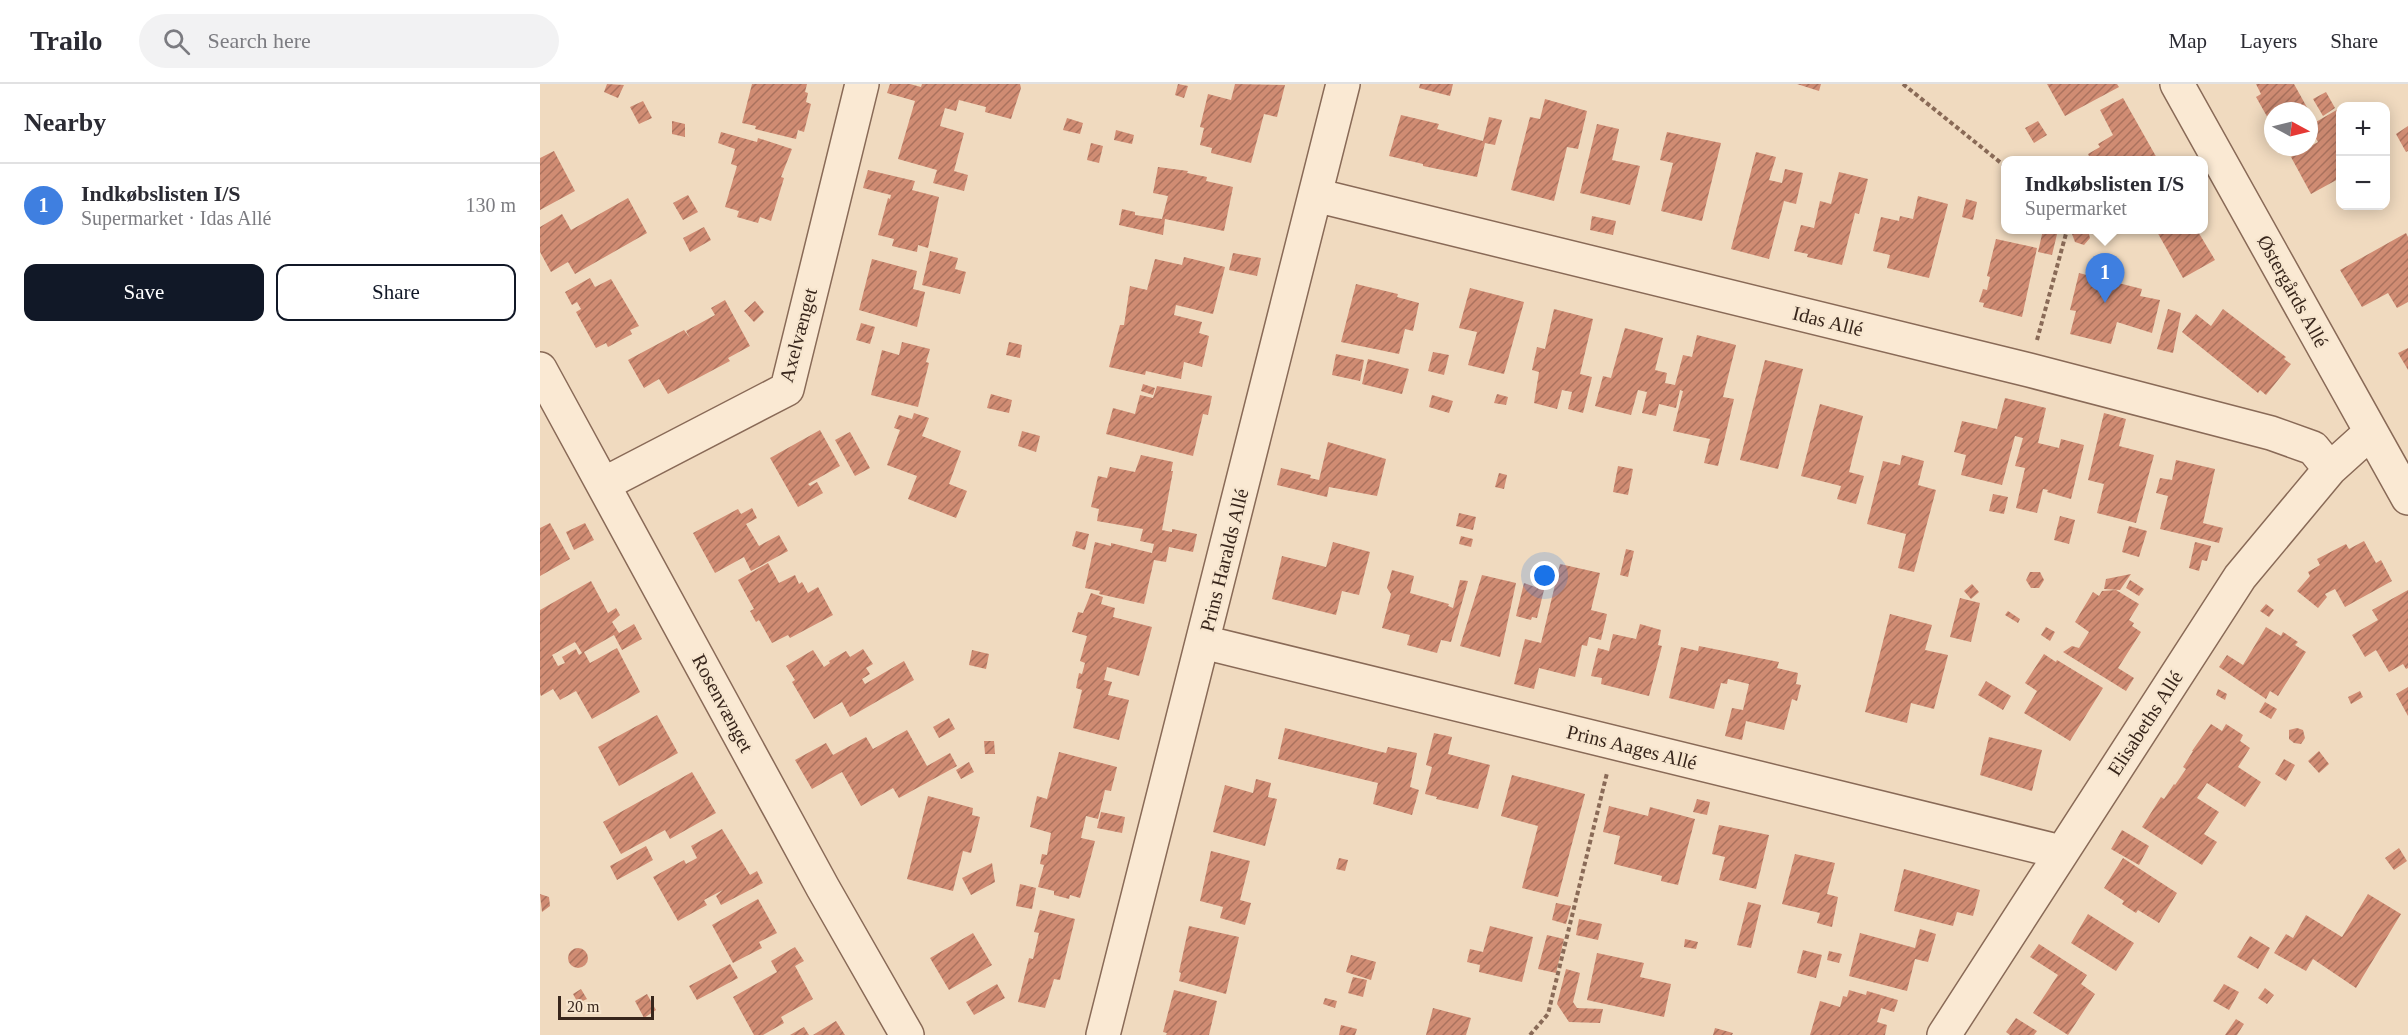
<!DOCTYPE html>
<meta charset="utf-8">
<style>
:root{--surface:#fff;--page:#f2f2f3;--text:#2b2b33;--muted:#7c7c81;--line:#e1e1e2;--accent:#111827}
body{margin:0;font-family:Georgia,serif;background:var(--page);color:var(--text)}
.controls{position:absolute;right:18px;top:18px;display:grid;overflow:hidden;border-radius:12px;box-shadow:0 3px 15px #0003}
.controls button{width:54px;height:54px;display:grid;place-items:center;padding:0;border:0;border-bottom:2px solid var(--line);background:var(--surface);color:var(--text);font:30px sans-serif}
.compass{position:absolute;left:1724px;top:18px;width:54px;height:54px;border-radius:50%;background:var(--surface);box-shadow:0 3px 15px #0003;rotate:97deg}
.scale{position:absolute;left:18px;bottom:15px;width:96px;box-sizing:border-box;padding-left:6px;border:3px solid #38261c;border-top:0;font-size:16px;line-height:21px;white-space:nowrap;color:#38261c;-webkit-text-stroke:4px #f7e6cf;paint-order:stroke}
.you{position:absolute;left:1005px;top:492px;width:21px;height:21px;margin:-15px;border:4px solid #fff;border-radius:50%;background:#1a73e8;box-shadow:0 0 0 9px #1a73e833}
.badge{display:grid;place-items:center;width:39px;height:39px;border-radius:50%;background:var(--accent);color:#fff;font-size:20px;font-weight:700}
.pin{position:absolute;translate:-50% -50px;filter:drop-shadow(0 2px 3px #0008)}
.pin::after{content:'';position:absolute;top:32px;width:21px;height:18px;background:inherit;clip-path:polygon(0 0,100% 0,50% 100%)}
.popup{position:absolute;left:1461px;top:72px;width:207px;height:78px;box-sizing:border-box;display:grid;place-content:center;border-radius:12px;background:var(--surface);filter:drop-shadow(0 2px 4px #0005);font-size:20px;white-space:nowrap;color:var(--muted)}
.popup b{font-size:22px;color:var(--text)}
.popup::after{content:'';position:absolute;left:50%;top:100%;margin-left:-12px;border:12px solid transparent;border-top-color:var(--surface)}
.list{margin:0;padding:0;list-style:none}
h2{display:flex;justify-content:space-between;align-items:center;height:78px;margin:0;padding:0 24px;font-size:26px}
h2 small{font-size:20px;font-weight:400;color:var(--muted)}
.list li{display:grid;grid-template-columns:39px 1fr auto;gap:18px;align-items:center;box-sizing:border-box;height:84px;padding:0 24px;border-top:2px solid var(--line)}
.list b{display:block;font-size:22px;white-space:nowrap}
.list p{margin:0;font-size:20px;white-space:nowrap;color:var(--muted)}
.list em{font-size:20px;font-style:normal;color:var(--muted)}
.actions{display:flex;gap:12px;padding:18px 24px}
.actions a{flex:1;padding:14px 0;border:2px solid var(--accent);border-radius:12px;text-align:center;font-size:21px;color:var(--accent)}
.actions .main{background:var(--accent);color:#fff}
.icon{flex:none;width:33px;height:33px;fill:none;stroke:currentColor;stroke-width:2;stroke-linecap:round;stroke-linejoin:round}
.map{position:relative;flex:none;width:1868px;height:951px;overflow:hidden}
header{display:flex;align-items:center;gap:36px;box-sizing:border-box;height:84px;padding:0 30px;background:var(--surface);border-bottom:2px solid var(--line)}
header strong{font-size:28px}
nav{display:flex;gap:33px;margin-inline-start:auto;font-size:21px}
.search{width:420px;height:54px;background:var(--page);display:flex;align-items:center;gap:15px;box-sizing:border-box;padding:0 21px;border-radius:33px;color:var(--muted);font-size:22px}
main{display:flex}
aside{flex:1;background:var(--surface)}
.map>svg:first-child{display:block}
.building{fill:url(#building-hatch);fill-rule:evenodd}
.lines{fill:none;stroke-linecap:round;stroke-linejoin:round}
.street-casing{stroke:#896a57;stroke-width:36}
.path{stroke:#896a57;stroke-width:4;stroke-dasharray:4.5 3;stroke-linecap:butt}
.street{stroke:#fae9d3;stroke-width:33}
.labels{text-anchor:middle;stroke-width:4.5;stroke-linejoin:round;paint-order:stroke}
.street-label{font-size:20px;fill:#38261c;stroke:#f7e6cf}
</style>
<header>
<strong>Trailo</strong>
<div class="search"><svg class="icon" aria-label="search" viewBox="0 0 24 24"><circle cx="10" cy="10" r="6"/><path d="M15 15l6 6"/></svg>Search here</div>
<nav><a>Map</a><a>Layers</a><a>Share</a></nav>
</header>
<main>
<aside>
<h2>Nearby<small></small></h2>
<ul class="list">
<li><span class="badge" style="background:#3f7fe0">1</span><div><b>Indkøbslisten I/S</b><p>Supermarket · Idas Allé</p></div><em>130 m</em></li>
</ul>
<div class="actions"><a class="main">Save</a><a>Share</a></div>
</aside>
<div class="map">
<svg width="1868" height="951" viewBox="0 0 1868 951">
<defs>
<pattern id="building-hatch" width="6" height="6" patternUnits="userSpaceOnUse" patternTransform="scale(1.5)"><rect width="6" height="6" fill="#d08c73"/><path d="M-1 1l2-2M0 6l6-6M5 7l2-2" fill="none" stroke="#aa725e"/></pattern>
</defs>
<rect width="100%" height="100%" fill="#f0dabf"/>
<path class="building" d="M67,0l17,1 -6,13 -14,-6z
M212,0h55l-2,8 3,1 -2,9 5,2 -7,28 -6,-2 -2,9 -41,-10 1,-3 -14,-3z
M350,0h20l11,3 1,-3h98l1,4 -10,31 -26,-7 1,-5 -27,-7 -3,11 -11,-3 -5,18 24,7 -10,38 14,4 -4,16 -31,-8 4,-13 -39,-11 17,-58 -28,-8z
M638,0l10,2 -4,12 -9,-3z
M695,0l50,1 -8,32 -13,-3 -13,49 -40,-10 1,-5 -12,-3 4,-17 -4,-1 8,-33 23,6z
M880,0h33l-3,12 -31,-8z
M1257,0h24l-2,7z
M1507,0h70l2,3 -54,29z
M1716,0h38l15,27h-36v16l-17,-30 5,-3z
M1786,8l9,16 -12,8 -10,-17z
M1583,14l35,62h-67l-3,-6 12,-7 -2,-3 15,-9 -13,-25z
M1005,15l42,12 -9,38 -11,-2 -13,54 -43,-11 19,-73 10,2z
M103,17l9,17 -13,6 -9,-17z
M1800,24v21l-3,2 3,-1v48l-29,16 -20,-37 27,-15 -9,-16z
M861,31l38,9 -2,5 46,12 6,-24 13,3 -7,25 -10,-2 -8,34 -54,-11v-2l-34,-8z
M527,34l16,5 -3,11 -17,-4z
M132,37l13,3v13l-13,-3z
M1498,37l9,14 -13,8 -9,-15z
M1057,40l22,5 -7,31 28,6 -10,39 -50,-12z
M1868,42v25l-2,1 -10,-18z
M576,46l18,5 -2,9 -18,-4z
M181,48l36,10 1,-4 34,11 -11,28 3,1 -13,43 -11,-4 -2,6 -21,-6 2,-6 -14,-4 12,-41 -6,-2 4,-15 -17,-6z
M1127,48l54,11 -19,78 -41,-10 12,-48 -13,-3z
M551,59l12,3 -4,17 -12,-3z
M14,67l21,40 -35,19v-52z
M1216,68l20,5 -7,23 13,3 3,-14 18,4 -7,31 -12,-3 -15,58 -38,-10z
M618,83l30,4 -1,2 20,4 -1,4 27,6 -9,44 -59,-12 -2,16 -44,-10 3,-16 13,3v3l27,4 6,-23 -15,-3z
M328,86l47,11 -3,9 27,7 -11,51 -10,-3 -1,7 -25,-6 2,-7 -16,-4 10,-37 2,1 1,-4 -28,-7z
M1299,88l29,7 -9,35 -4,-1 -13,52 -35,-8 1,-3 -14,-3 7,-26 13,3 6,-27 11,3z
M148,111l10,17 -15,8 -10,-17z
M1378,112l30,8 -19,74 -42,-10 3,-13 -17,-4 8,-34 18,4 1,-5 13,3z
M88,114l19,35 -72,41 -7,-12 -17,10 -11,-20v-25l22,-13 9,16z
M1426,115l11,3 -4,18 -11,-3z
M1052,132l24,5 -3,14 -23,-5z
M164,143l7,13 -21,12 -7,-14z
M1503,146h15l-6,25 -14,-3z
M1537,146h11l2,8 -6,7 -9,-3 -3,-8z
M1616,146h41l18,30 -32,18z
M1866,149l2,4v65l-11,6 -9,-15 -26,14 -22,-37z
M1456,155l41,9 -15,69 -39,-10 1,-4 -5,-1 4,-13 4,1 3,-13 -3,-1z
M390,167l28,7 -3,11 11,3 -6,22 -38,-9z
M693,169l28,5 -4,18 -28,-6z
M644,173l41,10 -12,47 -37,-9 -2,10 28,7 -3,11 10,3 -7,31 -18,-5 -3,17 -35,-8 -1,4 -36,-8 11,-42h4l6,-39 17,4 8,-31 27,6z
M332,175l45,12 -4,18 12,3 -8,35 -58,-17z
M1539,189l63,16 -2,7 20,4 -8,33 -35,-11 -6,22 -41,-10 6,-23 -6,-1z
M50,194l5,9 16,-8 28,47 -9,4 2,4 -24,13 -2,-4 -10,5 -20,-36 5,-3 -4,-7 -5,3 -7,-13z
M816,200l42,10 -1,3 22,6 -6,28 -8,-2 -6,25 -58,-12z
M930,204l54,14 -20,72 -36,-9 9,-33 -18,-4z
M185,216l25,46 -22,12 2,3 -62,33 -9,-15 -15,9 -16,-28 56,-30 6,8 -4,-7 29,-16 -4,-7z
M215,217l9,11 -10,10 -10,-11z
M1014,225l39,10 -13,55 12,3 -9,36 -15,-4 4,-17 -10,-2 -5,19 -23,-6 5,-31 -7,-2 5,-23 8,2z
M1628,225l13,4 -8,40 -16,-4z
M1683,225l63,48 -2,2 7,5 -25,31 -6,-5 -2,3 -76,-61 14,-18 15,12z
M321,239l14,4 -5,17 -14,-4z
M1085,244l38,10 -8,32 12,3 -2,10 10,2 8,-30 9,2 5,-22 39,10 -13,52 11,2 -16,67 -14,-3 6,-24 -37,-8 10,-40 -3,-1 -4,18 -17,-4 -3,12 -14,-3 5,-21 -9,-2 -7,25 -36,-9 8,-30 8,2z
M362,258l28,7 -4,13 3,1 -11,44 -47,-12 11,-45 17,5z
M469,258l13,3 -2,13 -14,-3z
M1868,264v22l-10,-17z
M893,268l16,3 -5,20 -16,-4z
M796,270l28,6 -4,21 -28,-6z
M828,275l41,10 -7,25 -40,-10z
M1225,276l38,9 -25,100 -38,-9z
M603,300l12,4 -2,7 -12,-4z
M617,302l55,10 -4,19 -5,-1 -10,42 -87,-22 7,-26 22,6 5,-19 13,3z
M451,310l21,6 -3,13 -22,-5z
M957,310l11,3 -2,8 -12,-2z
M892,311l21,6 -4,12 -20,-6z
M1465,314l41,10 -8,35 21,5 2,-9 23,6 -13,54 -24,-7 1,-2 -5,-1 -6,24 -21,-5 9,-40 -10,-2 8,-28 -8,-2 -13,49 -41,-10 5,-20 -12,-3 8,-31 35,8z
M1280,320l43,12 -14,56 15,4 -8,28 -19,-5 4,-13 -40,-10z
M374,329l15,5 -7,18 39,15 -12,33 18,7 -11,27 -48,-19 9,-23 -30,-11 13,-35 -6,-2 5,-13 13,4z
M1564,329l22,6 -7,27 35,9 -18,68 -39,-10 7,-29 -16,-4z
M280,346l20,36 -32,18 2,2 7,-4 6,11 -25,14 -28,-49z
M482,347l18,5 -4,16 -18,-6z
M310,348l20,36 -15,8 -20,-36z
M788,358l58,17 -9,37 -48,-9 -2,10 -50,-12 4,-17 30,7 -1,3 9,2z
M601,371l32,7 -2,9h2l-11,59 10,2v-3l25,5 -4,18 -24,-5 -3,15 -12,-2 -10,44 -45,-10 1,-3 -15,-3 10,-46 16,4v-3l41,10 2,-9 -14,-3 3,-12 -46,-8 2,-12 -8,-2 7,-31 9,2 3,-11 25,5z
M1362,371l22,6 -6,24 18,5 -22,82 -16,-4 8,-34 -39,-10 16,-63 17,4z
M1636,376l39,9 -12,54 20,5 -4,15 -59,-14 8,-33 -12,-3 4,-15 12,2z
M1078,382l15,3 -5,26 -15,-3z
M959,389l8,2 -3,14 -9,-2z
M1453,410l15,3 -4,17 -15,-3z
M212,424l5,10 -11,6 13,22 20,-11 9,16 -37,20 -7,-14 -29,16 -22,-40 45,-24 3,5z
M919,429l17,4 -3,13 -17,-4z
M1520,432l15,4 -6,24 -15,-4z
M10,439l20,36 -30,17v-48z
M45,439l9,17 -20,10 -8,-18z
M1589,442l18,5 -8,26 -17,-5z
M536,447l13,3 -4,16 -13,-4z
M921,452l12,3 -2,8 -12,-3z
M1824,457l12,22 5,-3 11,21 -47,26 -10,-18 -10,5 2,3 -9,11 -21,-17 13,-15 -2,-4 12,-7 -3,-6 29,-15 3,5z
M793,458l37,10 -11,43 -17,-4 -6,24 -64,-16 10,-43 44,11z
M1655,458l16,4 -4,15 -5,-1 -3,11 -10,-3z
M1086,465l8,2 -6,26 -8,-2z
M228,479l11,20 16,-8 4,9 3,-2 6,11 10,-6 15,28 -43,23 -2,-3 -16,8 -13,-23 -3,2 -6,-11 4,-2 -16,-29z
M1020,480l40,9 -9,37 16,4 -6,26 -12,-3 -2,9 -5,-1 -7,32 -36,-9 -5,21 -20,-5 11,-45 16,4z
M852,486l22,6 -4,17 39,11 -1,2 5,2 7,-28 8,1 -17,61 -10,-2 -4,13 -30,-8 3,-10 -28,-7 9,-34 -4,-6z
M1490,488h10l4,8 -5,8h-8l-5,-8z
M1591,490l-11,16 -16,-1 2,-10z
M942,491l34,8 -16,74 -40,-11z
M1590,496l14,9 -5,7 -13,-8z
M51,497l17,32 8,-5 4,7 -8,7 7,11 15,-9 8,15 -20,11 -8,-15 -30,17 6,11 27,-15 23,44 -48,27 -16,-28 -16,9 -7,-11 -12,7 -1,-3v-83zM35,558l7,11 -3,2 -3,-6 -14,8 3,6 -7,3 -6,-11z
M984,499l20,7 -7,28 -5,-1 -1,3 -15,-4z
M1432,500l7,8 -8,7 -7,-8z
M1576,506l23,14 -10,16 5,3 -2,3 9,6 -23,36 16,10 -8,13 -63,-39 9,-6 7,2 10,-16 -14,-10 18,-30 6,4 3,-5z
M1868,506v78l-2,1 -3,-5 -14,8 -13,-22 -11,7 -13,-22 26,-15 -6,-10z
M551,509l12,4 -2,7 14,4 -2,9 39,10 -13,49 -32,-9 -3,13 8,2 -4,13 21,5 -10,40 -46,-12 9,-38 -6,-2 3,-15 3,1 3,-11 -5,-2 7,-25 -15,-4 6,-20 5,1z
M1420,514l20,5 -9,39 -21,-5z
M1726,520l8,6 -5,7 -9,-6z
M1468,527l12,8 -2,4 -13,-8z
M1350,530l42,11 -7,25 23,5 -14,54 -23,-6 -4,20 -42,-11z
M1100,540l21,6 -3,15 4,1 -13,50 -48,-12 1,-6 -11,-2 7,-28 11,3 4,-17 23,5z
M1506,543l9,5 -5,9 -9,-6z
M1726,543l15,9 2,-4 15,10 -3,3 11,7 -28,44 -8,-5 -4,8 -47,-32 8,-12 16,10z
M1159,562l80,16 -2,6 21,5 -2,11 5,1 -4,16 -5,-2 -8,31 -38,-9 -4,19 -17,-4 7,-28 11,2 6,-26 -21,-5 -1,5 -6,-1 -7,26 -45,-11 12,-51 17,4z
M323,565l10,15 -7,4 4,6 -8,5 3,5 39,-23 10,19 -64,37 -8,-15 -28,17 -22,-37 3,-2 -9,-14 27,-16 11,17 6,-4 -1,-2 17,-10 4,6z
M432,566l17,4 -3,15 -17,-4z
M1504,570l12,8 1,-2 46,28 -33,53 -46,-28 13,-22 -12,-8z
M1446,597l25,15 -8,14 -25,-15z
M1868,603v29l-12,-22z
M1678,605l9,5 -2,6 -9,-5z
M1820,607l3,6 -12,7 -3,-7z
M1725,618l12,7 -6,10 -12,-7z
M117,631l21,38 -59,33 -21,-39z
M409,634l6,11 -16,9 -6,-11z
M1671,640l11,7 4,-7 17,11 -3,6 10,7 -12,19 23,15 -16,25 -38,-24 -10,15 22,14 -15,22 13,8 -15,23 -60,-38 19,-30 3,2 10,-15 1,1 11,-16 -3,-2 10,-16h-1z
M745,644l101,25 2,-6 29,6 -7,34 9,3 -7,25 -39,-11 5,-21 -100,-24z
M1757,644l6,2 2,8 -4,6 -7,-1 -5,-4v-9z
M367,646l20,36 23,-13 7,13 -58,32 -6,-10 -32,18 -19,-34 -30,17 -17,-29 31,-17 7,12 33,-18 7,12z
M894,649l18,4 -4,17 42,11 -12,44 -42,-10 1,-2 -12,-3 7,-27 -6,-2z
M1449,653l53,13 -10,41 -52,-16z
M444,657h10l1,13h-10z
M1779,667l10,13 -10,9 -11,-12z
M519,668l58,15 -6,24 -6,-1 -7,29 -12,-3 -5,22 14,3 -15,57 -10,-3 -1,4 -15,-4v-4l-16,-4 6,-22 -4,-1 2,-10 5,1 4,-22 -21,-6 7,-31 10,3z
M1744,675l11,6 -9,16 -11,-7z
M429,678l5,10 -13,7 -5,-9z
M152,688l24,41 -46,26 -5,-9 -44,24 -18,-32z
M972,691l73,19 -27,103 -36,-9 16,-62 -37,-10z
M716,695l15,4 -3,14 9,2 -12,47 -52,-14 12,-47 28,8z
M388,712l45,12 -1,7 8,2 -9,36 -8,-2 -10,40 -46,-12z
M1157,715l13,3 -3,13 -14,-3z
M1069,722l39,10 2,-9 45,12 -17,66 -17,-4 1,-5 -48,-12 6,-28 -17,-4z
M561,728l24,5 -3,16 -25,-5z
M1179,741l50,10 -13,54 -37,-9 6,-23 -13,-3z
M182,745l28,46 7,-4 6,12 -42,22 -5,-9 7,-6 -19,10 3,5 -29,16 -25,-44 31,-17 2,4 11,-6 -6,-12z
M1582,746l27,16 -10,19 -28,-16z
M106,762l7,14 -36,20 -7,-14z
M1859,764l8,13 -13,9 -9,-12z
M671,767l39,10 -10,39 11,3 -6,22 -25,-7 3,-11 -23,-6z
M1255,770l40,9 -8,31 11,3 -6,30 -15,-4 3,-10 -38,-9z
M799,774l9,2 -3,11 -9,-2z
M1583,774l54,35 -18,30 -21,-13 -2,3 -14,-9 2,-3 -20,-13z
M452,779l3,19 -24,13 -9,-17z
M1364,785l76,21 -7,26 -16,-4 -4,14 -59,-15z
M480,800l16,4 -4,21 -16,-3z
M0,810l9,3 1,9 -8,6z
M1828,810l33,20 -45,74 -43,-29 -7,12 -32,-18 12,-19 7,4 13,-23 36,22z
M218,815l19,34 -18,9 3,6 -29,15 -21,-38z
M1208,818l13,3 -10,43 -14,-3z
M1016,819l15,3 -5,18 -14,-4z
M500,826l35,9 -15,61 -6,-1 -9,29 -27,-6 11,-44 4,1 6,-26 -5,-1z
M1548,830l46,29 -18,28 -45,-28z
M1039,835l23,5 -4,16 -22,-5z
M649,842l50,11 -13,57 -47,-13 2,-8 -2,-1z
M950,842l43,11 -11,45 -43,-10 1,-7 -13,-3 3,-13 13,3z
M1380,845l16,5 -8,28 -13,-3 -8,32 -58,-15 11,-43 55,15z
M433,849l19,32 -43,25 -19,-32z
M1007,851l17,4 -8,34 -18,-4z
M1710,852l20,12 -12,21 -21,-12z
M1145,855l13,3 -2,7 -12,-2z
M1499,860l48,31 -6,9 14,10 -27,41 -35,-22 25,-38 -28,-18z
M255,863l9,14 -9,5 18,33 -32,18 3,6 -21,12h-9l-21,-38 44,-25 -6,-11z
M28 874a10 10 0 1 1 20 0a10 10 0 1 1-20 0Z
M1263,866l19,5 -6,23 -19,-5z
M1289,867l13,3 -3,9 -12,-3z
M1057,869l47,10 -4,14 31,7 -7,33 -77,-17z
M811,871l25,7 -5,18 -25,-8z
M190,880l8,14 -41,22 -8,-14z
M1026,885l14,4 -7,29 4,6 26,1 -3,14 -31,-1 -12,-18z
M813,893l14,3 -4,17 -15,-4z
M457,900l8,14 -31,17 -8,-13z
M1684,900l15,8 -10,18 -16,-9z
M1725,904l9,7 -7,9 -9,-6z
M41,905l6,10 -9,4 -5,-9z
M634,906l43,11 -8,34h-43l1,-2 -4,-1z
M1309,906l17,5 1,-4 31,9 -4,12 -13,-4 -4,14 10,3 -2,10h-75l10,-34 20,6 3,-11 4,1z
M107,910l9,16 -12,8 -9,-17z
M785,914l12,3 -2,7 -12,-4z
M893,924l38,10 -5,17h-40z
M1476,934l21,13 -3,4h-24l-4,-3z
M1696,935l8,5 -7,11h-12z
M296,937l9,14h-32z
M801,941l16,4 -2,6h-16z
M264,943l5,8h-19z
M1175,944l18,5 -1,2h-19z"/>
<g class="lines">
<defs>
<path id="street" d="M1637,0l231,414
M775,111l714,175 242,63 42,15 17,21
M0,285l283,519 84,147
M64,400l183,-95 75,-305
M663,558l858,210
M563,951l240,-951
M1404,951l296,-458 90,-108 41,-37"/>
</defs>
<use href="#street" class="street-casing"/>
<path class="path" d="M1363,0l103,83
M1497,256l30,-110
M990,951l18,-21 59,-241"/>
<use href="#street" class="street"/>
</g>
<g class="labels">
<g class="street-label">
<text transform="translate(1753 207) rotate(61)" y="7">Østergårds Allé</text>
<text transform="translate(1288 237) rotate(14)" y="7">Idas Allé</text>
<text transform="translate(258 251) rotate(-75)" y="7">Axelvænget</text>
<text transform="translate(684 476) rotate(-76)" y="7">Prins Haralds Allé</text>
<text transform="translate(183 619) rotate(62)" y="7">Rosenvænget</text>
<text transform="translate(1605 639) rotate(-57)" y="7">Elisabeths Allé</text>
<text transform="translate(1092 663) rotate(14)" y="7">Prins Aages Allé</text>
</g>
</g>
</svg>
<div class="controls">
<button>+</button>
<button>−</button>
</div>
<svg class="compass" viewBox="-18 -18 36 36"><path d="M0-13l5 13h-10z" fill="#e53935"/><path d="M0 13l5-13h-10z" fill="#7c7c81"/></svg>
<div class="scale">20 m</div>
<div class="you"></div>
<div class="pin badge" style="left:1565px;top:219px;background:#3f7fe0">1</div>
<div class="popup"><b>Indkøbslisten I/S</b>Supermarket</div>
</div>
</main>
